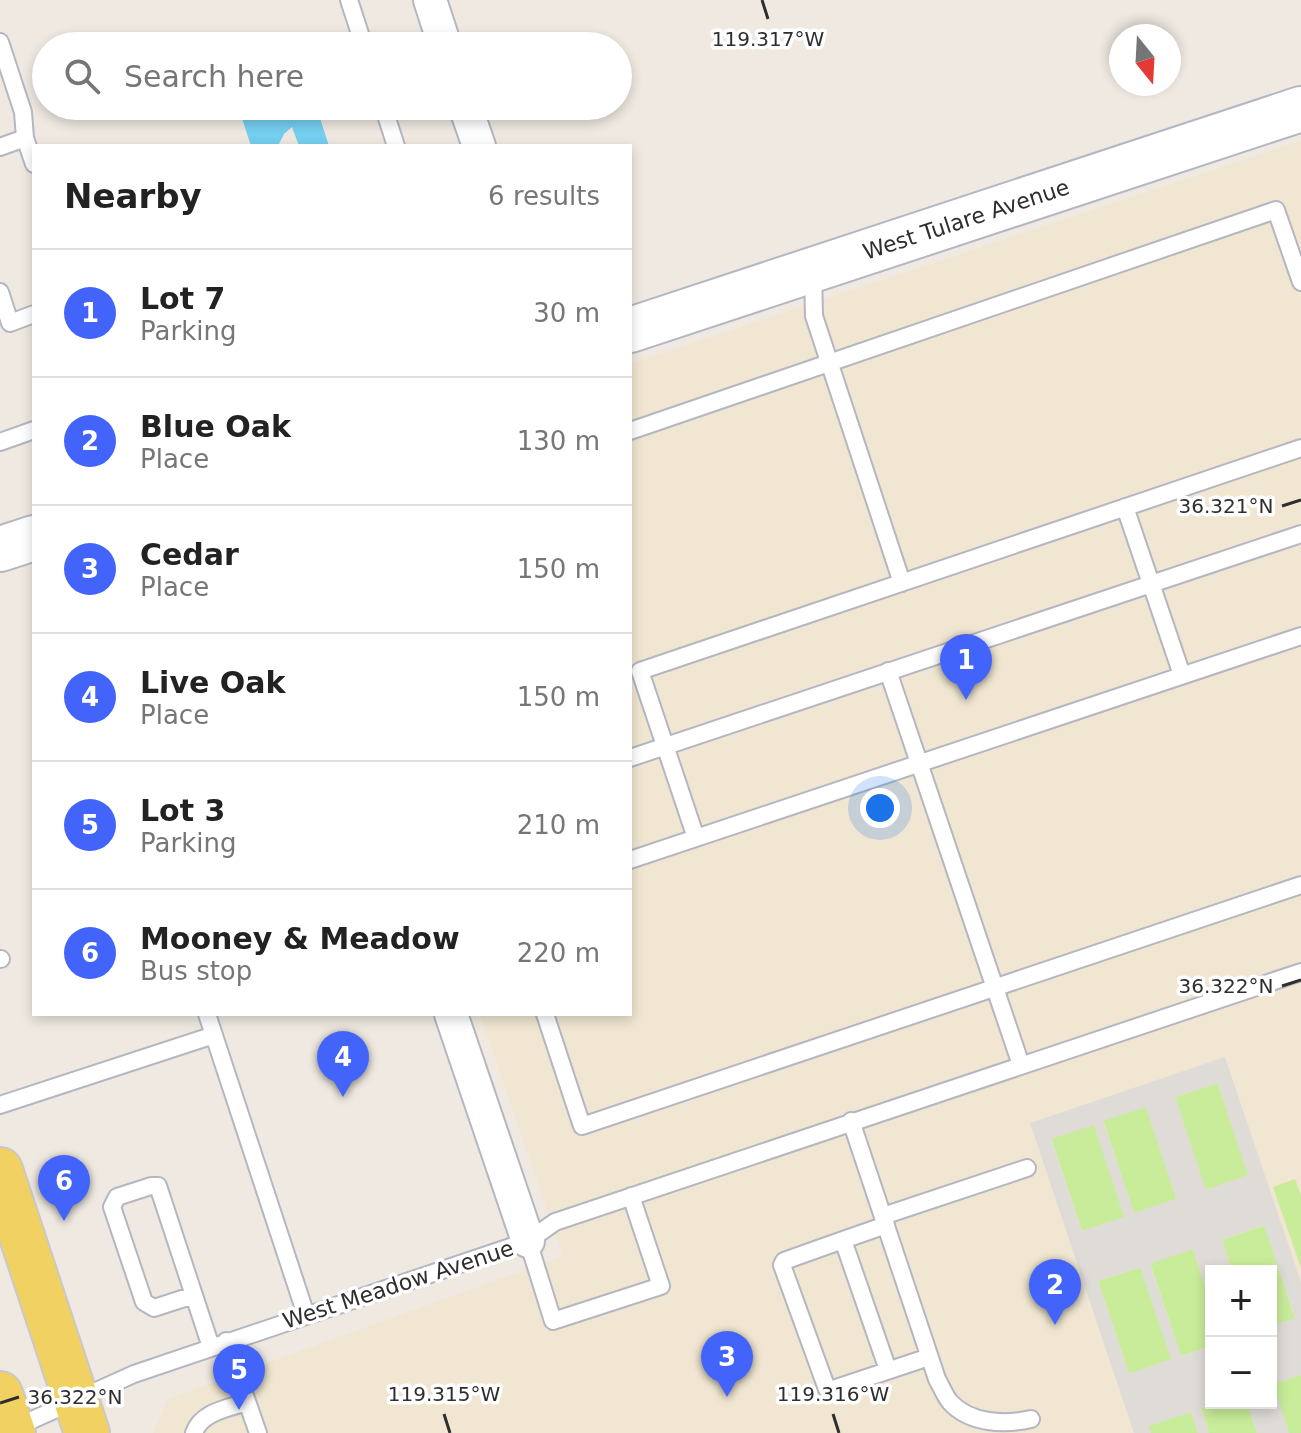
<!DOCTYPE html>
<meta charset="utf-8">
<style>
:root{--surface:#fff;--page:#f2f2f2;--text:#222;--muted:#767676;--line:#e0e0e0;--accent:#4264fb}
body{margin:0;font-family:"DejaVu Sans",sans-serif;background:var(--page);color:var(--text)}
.controls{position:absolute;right:24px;bottom:24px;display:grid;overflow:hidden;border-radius:0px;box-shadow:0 4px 12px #0003}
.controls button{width:72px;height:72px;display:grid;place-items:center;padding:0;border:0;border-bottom:2px solid var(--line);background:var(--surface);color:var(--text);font:40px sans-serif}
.compass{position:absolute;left:1109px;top:24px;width:72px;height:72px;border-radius:50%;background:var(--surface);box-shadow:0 4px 12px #0003;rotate:162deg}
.you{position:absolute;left:880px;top:808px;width:28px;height:28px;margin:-20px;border:6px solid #fff;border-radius:50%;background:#1a73e8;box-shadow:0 0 0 12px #1a73e833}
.badge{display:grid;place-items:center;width:52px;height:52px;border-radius:50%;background:var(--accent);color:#fff;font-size:26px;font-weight:700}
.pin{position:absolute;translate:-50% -66px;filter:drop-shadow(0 2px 4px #0008)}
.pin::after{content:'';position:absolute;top:42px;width:28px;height:24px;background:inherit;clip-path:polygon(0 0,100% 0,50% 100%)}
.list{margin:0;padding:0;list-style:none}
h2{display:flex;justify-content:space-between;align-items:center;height:104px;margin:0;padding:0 32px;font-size:34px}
h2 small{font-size:26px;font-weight:400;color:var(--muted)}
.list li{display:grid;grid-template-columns:52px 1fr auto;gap:24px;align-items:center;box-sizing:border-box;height:128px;padding:0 32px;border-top:2px solid var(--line)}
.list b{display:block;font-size:30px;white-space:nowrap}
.list p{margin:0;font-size:26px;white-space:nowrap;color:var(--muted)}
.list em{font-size:26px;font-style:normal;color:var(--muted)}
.icon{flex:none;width:44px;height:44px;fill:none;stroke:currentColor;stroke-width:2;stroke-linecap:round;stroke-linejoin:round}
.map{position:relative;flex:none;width:1301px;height:1433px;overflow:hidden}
.search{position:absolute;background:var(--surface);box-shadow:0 4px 12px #0003;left:32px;top:32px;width:600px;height:88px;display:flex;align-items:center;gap:20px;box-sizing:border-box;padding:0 28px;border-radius:44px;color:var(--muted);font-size:30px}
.panel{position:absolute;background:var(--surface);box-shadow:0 4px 12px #0003;left:32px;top:144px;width:600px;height:872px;border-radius:0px}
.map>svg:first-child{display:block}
.education{fill:#f0e6d1;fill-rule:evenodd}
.pitch{fill:#c9ec9a}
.plaza{fill:#dfdcd8;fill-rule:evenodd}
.water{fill:#75cff0}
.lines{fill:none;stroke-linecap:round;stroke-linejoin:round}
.lane-casing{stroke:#b4b7c1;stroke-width:20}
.street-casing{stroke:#b4b7c1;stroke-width:36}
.secondary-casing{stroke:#b4b7c1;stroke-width:48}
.primary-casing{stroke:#c9c9c9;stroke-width:48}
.lane{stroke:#fff;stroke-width:16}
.street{stroke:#fff;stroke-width:32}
.secondary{stroke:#fff;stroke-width:44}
.primary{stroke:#f2d163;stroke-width:44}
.ticks{fill:none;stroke:#2e2e2e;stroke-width:3}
.labels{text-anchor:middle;stroke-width:7;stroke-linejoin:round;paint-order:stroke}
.street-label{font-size:22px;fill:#2e2e2e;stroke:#fff}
.ticks-label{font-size:20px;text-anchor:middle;fill:#2e2e2e;stroke:#fff;stroke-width:7;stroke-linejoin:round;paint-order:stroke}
</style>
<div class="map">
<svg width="1301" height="1433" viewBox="0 0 1301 1433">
<rect width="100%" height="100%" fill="#efe9e1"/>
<path class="education" d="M1301,141v1292h-1148l15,-34 395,-143 -83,-242h150v-650zM1211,1271h60v132h-60z"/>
<path class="pitch" d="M1218,1083l31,93 -44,14 -30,-93z
M1146,1106l31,93 -43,15 -31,-94z
M1094,1124l31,93 -43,14 -31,-93z
M1295,1179l6,16v73l-28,-81z
M1265,1225l30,94 -24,7v-55h-39l-10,-31z
M1193,1249l18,55v42l-30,10 -31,-93z
M1141,1267l31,93 -43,14 -31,-93z
M1301,1375v58h-12l-17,-49z
M1215,1403h32l10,30h-48l-8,-25z
M1191,1411l7,22h-47l-3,-7z"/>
<path class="plaza" d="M1225,1057l76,225v93l-28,9 16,49h-32l-10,-30h24v-77l24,-8 -31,-93 -42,15 10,31h-21v33l-18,-55 -43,15 31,92 30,-10v57h4l-14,5 8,25h-11l-7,-21 -42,14 2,7h-17l-104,-310zM1218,1083l30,92 -42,15 -31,-93zM1146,1107l30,92 -42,14 -31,-92zM1094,1125l30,92 -42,14 -31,-92zM1140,1267l31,92 -42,15 -31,-93z"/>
<path class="water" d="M238,106h78l13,40h-30l-7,-19 -8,7 -6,12h-27z"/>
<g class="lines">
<defs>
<path id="lane" d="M349,0l15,46
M0,42l23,70 2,26 9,26
M383,106l13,40
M0,147l25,-9
M813,271l1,45 88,267
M0,292l10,31 24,-9
M630,431l646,-221 25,72
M0,442l34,-12
M1125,507l57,168
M888,671l133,394
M630,758l671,-224
M696,838l-56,-167 661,-223
M630,860l671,-224
M0,959h1
M207,1014l99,301
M545,1014l37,112 719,-241
M0,1105l214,-70
M851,1121l86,258c4,7 8,17 13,23 20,22 55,23 81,17
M883,1216l144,-48
M843,1240l43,-15
M528,1241l25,80 108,-35 -30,-90
M194,1295l-40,13 -10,-6 -32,-95 5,-10 34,-11h7l53,161
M226,1341l32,92
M888,1370l-45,-130 -59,21 -2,4 45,124h6l96,-32
M12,1429l122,-55 394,-133 27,-19 746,-250
M194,1433c7,-21 34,-25 53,-31"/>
<path id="street" d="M430,0l15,46
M465,106l14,40
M451,1014l77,227"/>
<path id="secondary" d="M630,330l671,-221
M0,549l34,-11"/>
<path id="primary" d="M0,1170l87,263
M0,1394l13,39"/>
</defs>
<use href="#lane" class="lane-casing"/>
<use href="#street" class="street-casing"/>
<use href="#secondary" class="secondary-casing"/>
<use href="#primary" class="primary-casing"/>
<use href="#lane" class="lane"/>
<use href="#street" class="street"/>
<use href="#secondary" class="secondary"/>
<use href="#primary" class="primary"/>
</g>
<path class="ticks" d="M762,0l6,19M1282,506l19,-6M1282,986l19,-6M0,1403l19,-6M444,1414l6,19M833,1414l6,19"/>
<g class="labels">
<g class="street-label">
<text transform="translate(966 219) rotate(-18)" y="8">West Tulare Avenue</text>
<text transform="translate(398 1284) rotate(-18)" y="8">West Meadow Avenue</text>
</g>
</g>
<g class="ticks-label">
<text x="768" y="46">119.317°W</text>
<text x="1226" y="513">36.321°N</text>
<text x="1226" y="993">36.322°N</text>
<text x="444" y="1401">119.315°W</text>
<text x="833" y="1401">119.316°W</text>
<text x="75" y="1404">36.322°N</text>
</g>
</svg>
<div class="controls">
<button>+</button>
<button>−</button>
</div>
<svg class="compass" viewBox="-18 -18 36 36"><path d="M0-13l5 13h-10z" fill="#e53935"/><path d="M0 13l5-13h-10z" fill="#767676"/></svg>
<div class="you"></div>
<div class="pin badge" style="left:966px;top:700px">1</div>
<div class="pin badge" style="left:1055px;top:1325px">2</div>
<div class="pin badge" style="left:727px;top:1397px">3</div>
<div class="pin badge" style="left:343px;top:1097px">4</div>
<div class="pin badge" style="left:239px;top:1410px">5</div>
<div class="pin badge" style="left:64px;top:1221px">6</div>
<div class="search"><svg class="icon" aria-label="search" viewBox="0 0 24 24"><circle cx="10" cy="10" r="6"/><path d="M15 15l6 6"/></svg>Search here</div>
<section class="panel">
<h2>Nearby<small>6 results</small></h2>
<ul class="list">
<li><span class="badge">1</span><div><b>Lot 7</b><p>Parking</p></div><em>30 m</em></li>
<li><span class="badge">2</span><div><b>Blue Oak</b><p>Place</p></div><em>130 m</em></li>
<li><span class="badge">3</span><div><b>Cedar</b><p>Place</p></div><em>150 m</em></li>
<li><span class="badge">4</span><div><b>Live Oak</b><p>Place</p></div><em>150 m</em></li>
<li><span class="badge">5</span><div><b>Lot 3</b><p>Parking</p></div><em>210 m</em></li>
<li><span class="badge">6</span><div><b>Mooney &amp; Meadow</b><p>Bus stop</p></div><em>220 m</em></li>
</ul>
</section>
</div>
